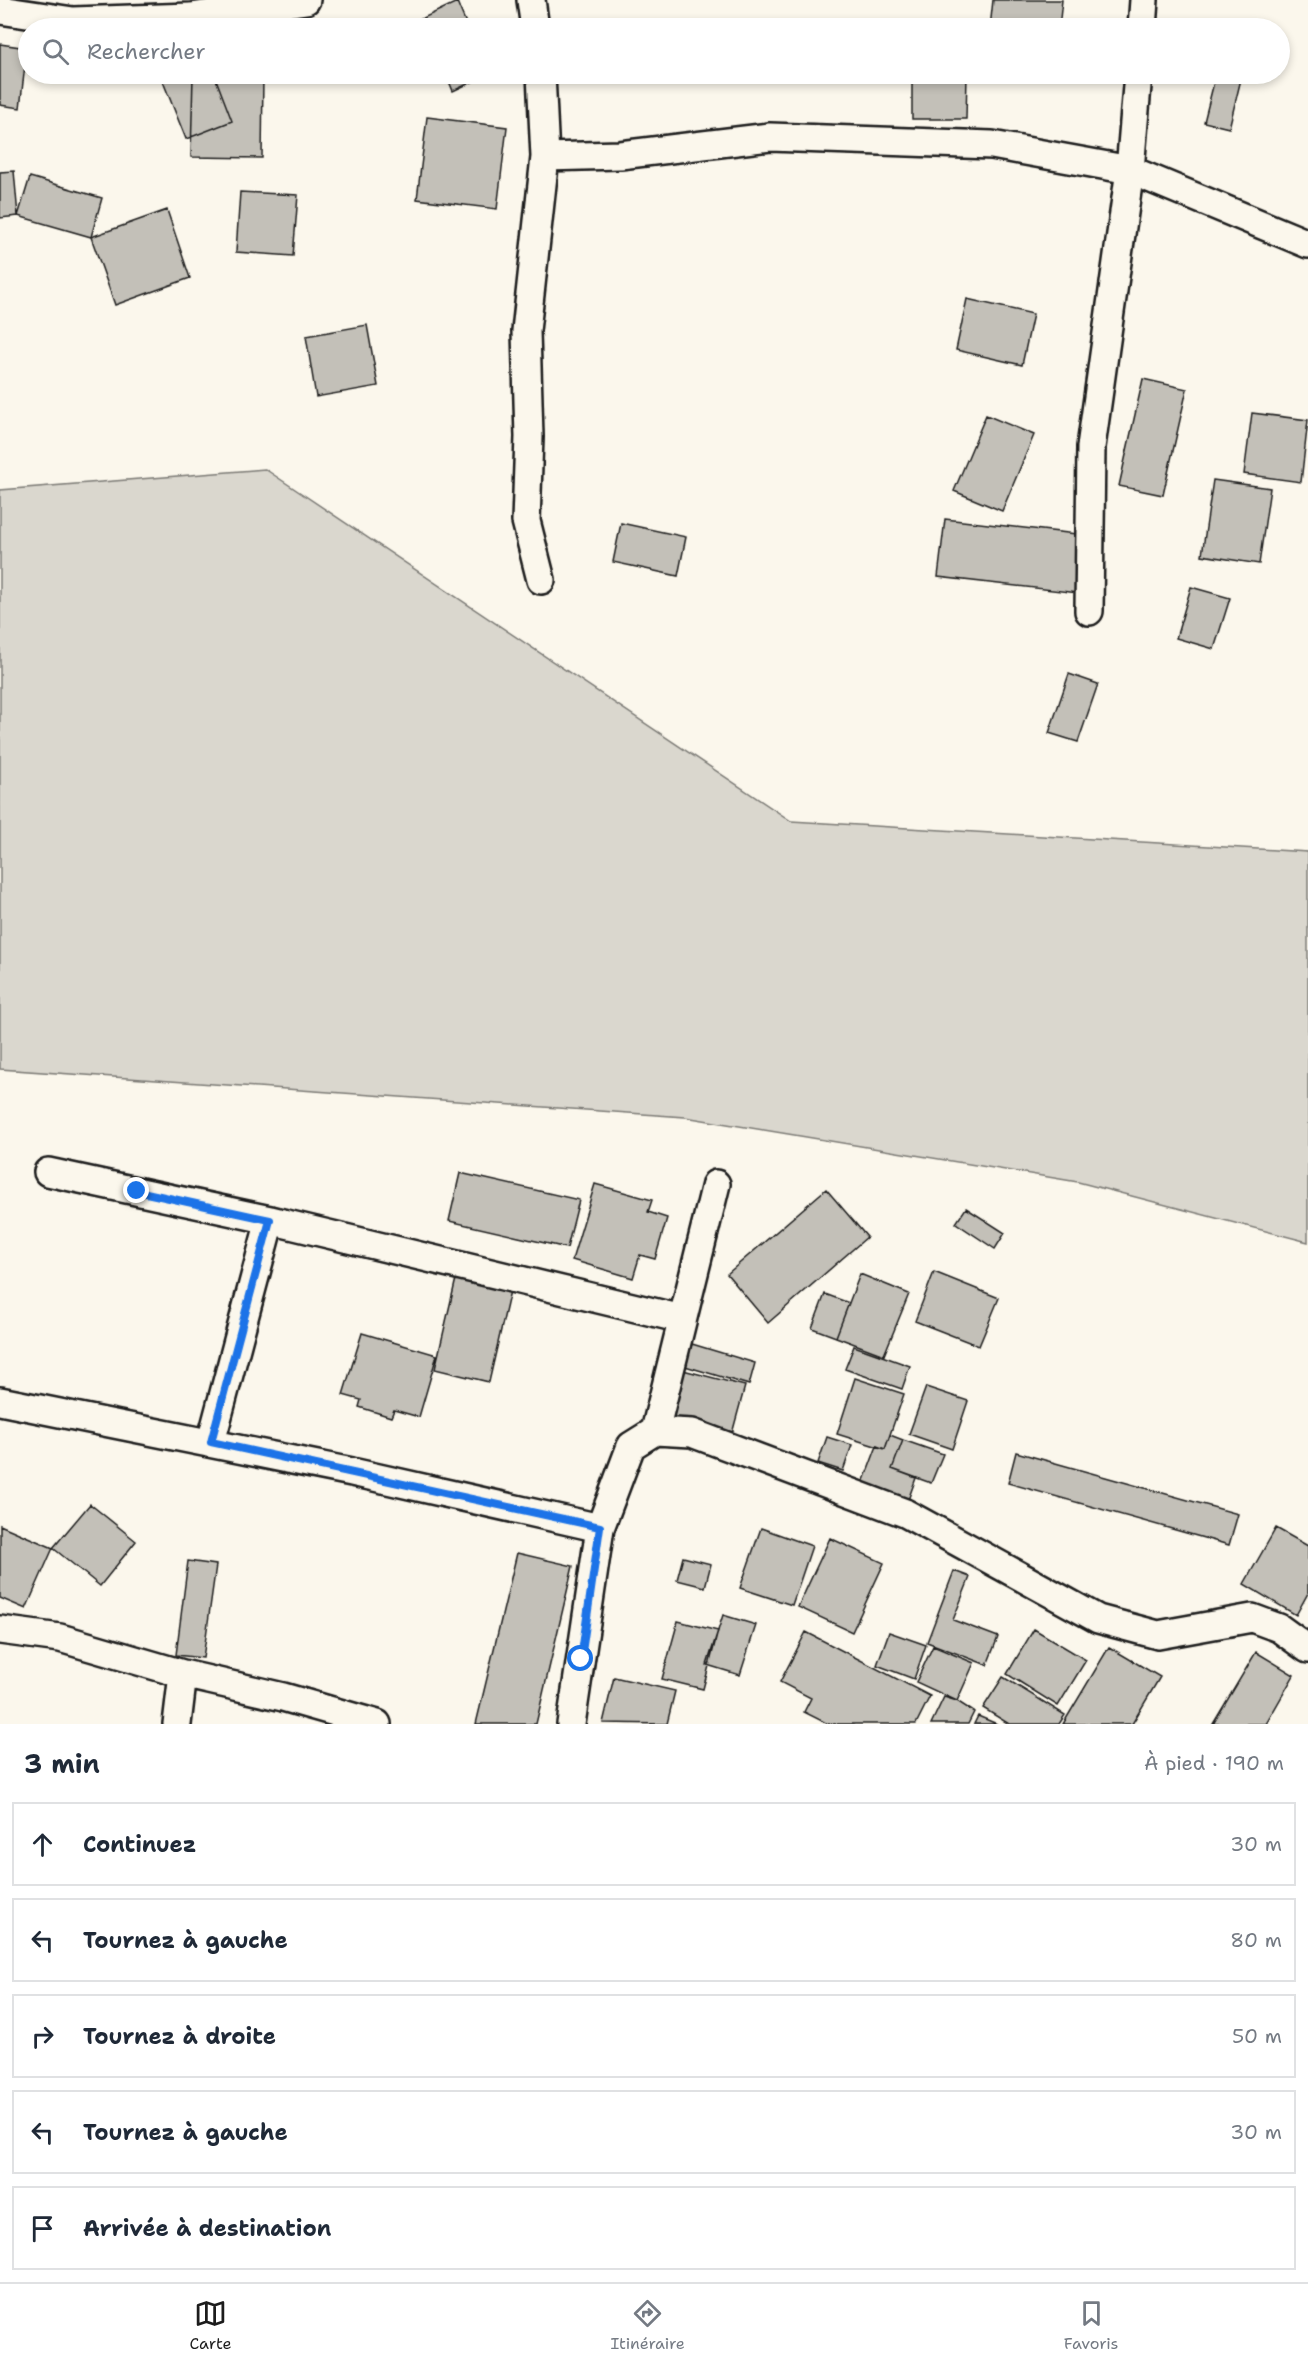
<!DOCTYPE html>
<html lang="fr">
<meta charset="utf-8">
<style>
:root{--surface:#fff;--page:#f2f2f3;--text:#1f2937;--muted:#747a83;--line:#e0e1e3;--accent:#1c1c1c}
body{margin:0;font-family:"Shantell Sans",sans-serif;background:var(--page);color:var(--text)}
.stop{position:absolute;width:18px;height:18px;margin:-14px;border:4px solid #1a73e8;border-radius:50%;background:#fff}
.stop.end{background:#1a73e8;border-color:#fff;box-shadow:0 2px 6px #0008}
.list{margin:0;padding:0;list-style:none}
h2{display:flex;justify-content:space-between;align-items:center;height:78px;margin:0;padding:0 24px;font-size:26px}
h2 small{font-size:20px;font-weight:400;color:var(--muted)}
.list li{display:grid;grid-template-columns:39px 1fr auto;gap:18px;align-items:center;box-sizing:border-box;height:84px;margin:0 12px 12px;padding:0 12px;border:2px solid var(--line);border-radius:0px}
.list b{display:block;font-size:22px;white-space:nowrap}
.list em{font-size:20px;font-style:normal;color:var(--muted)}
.icon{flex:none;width:33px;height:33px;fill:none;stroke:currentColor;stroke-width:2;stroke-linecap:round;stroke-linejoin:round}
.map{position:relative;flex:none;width:1308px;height:1724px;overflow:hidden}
.search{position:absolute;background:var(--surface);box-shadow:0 3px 9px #0003;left:18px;right:18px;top:18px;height:66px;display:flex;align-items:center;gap:15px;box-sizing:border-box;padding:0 21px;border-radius:33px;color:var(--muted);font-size:22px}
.sheet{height:558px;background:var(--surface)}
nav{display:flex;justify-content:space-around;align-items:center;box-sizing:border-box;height:84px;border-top:2px solid var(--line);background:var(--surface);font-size:16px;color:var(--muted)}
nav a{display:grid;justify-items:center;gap:3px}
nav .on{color:var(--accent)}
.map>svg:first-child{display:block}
.green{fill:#dad7ce;stroke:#7b7a75;stroke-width:1.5}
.building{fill:#c3c0b8;stroke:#1c1c1c;stroke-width:1.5}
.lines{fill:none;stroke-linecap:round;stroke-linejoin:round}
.minor-casing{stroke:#1c1c1c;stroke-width:32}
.minor{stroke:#fbf7ec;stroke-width:27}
.route{stroke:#1a73e8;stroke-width:8}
</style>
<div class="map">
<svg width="1308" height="1724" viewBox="0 0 1308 1724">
<rect width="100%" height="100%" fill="#fbf7ec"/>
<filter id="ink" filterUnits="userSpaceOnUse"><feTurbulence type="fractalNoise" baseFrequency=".0167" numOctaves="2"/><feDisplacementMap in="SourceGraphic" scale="12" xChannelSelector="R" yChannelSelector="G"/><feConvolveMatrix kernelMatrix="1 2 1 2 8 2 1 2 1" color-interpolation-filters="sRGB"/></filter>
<g filter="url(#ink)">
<path class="green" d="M265,469l526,352 517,31v390l-230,-60 -393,-65 -685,-48v-579z"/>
<path class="building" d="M993,0h69l-3,28h-69z
M457,2l11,26h-42l-5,-9z
M0,44l27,4 -7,60 -20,-3z
M160,74h54l18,47 -46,18z
M446,74h43l-36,17z
M912,74h55l-1,45h-54z
M1216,74l26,1 -13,53 -25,-6z
M193,75h70l-1,83 -71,-1z
M427,117l80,10 -10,82 -80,-10z
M14,171l4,45 -18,2v-46z
M30,177l72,21 -11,39 -73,-21z
M240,192l58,3 -5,61 -57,-4z
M167,210l23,68 -75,27 -24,-68z
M967,299l66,15 -11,51 -66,-15z
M367,325l11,61 -62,11 -10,-61z
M1143,379l44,10 -24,106 -44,-9z
M1252,413l56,7 -7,62 -57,-8z
M986,415l48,20 -32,76 -48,-20z
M1213,480l57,8 -11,76 -57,-9z
M945,519l140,16 -7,58 -140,-16z
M621,523l65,14 -8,39 -65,-14z
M1191,587l39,11 -16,51 -38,-11z
M1069,674l29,10 -20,58 -29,-9z
M460,1173l119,27 -12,48 -118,-27z
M595,1184l57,16 -4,12 19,6 -12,41 -15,-4 -7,23 -61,-18z
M826,1189l41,48 -99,86 -41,-49z
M966,1208l39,25 -10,16 -39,-26z
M458,1270l54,12 -23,100 -54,-13z
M934,1272l65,26 -20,48 -64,-25z
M860,1274l49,20 -25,61 -48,-18z
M825,1294l24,9 -13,34 -24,-9z
M362,1333l75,22 -18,62 -25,-7 -3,7 -32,-10 2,-7 -18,-5z
M692,1344l63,19 -6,22 -64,-19z
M854,1346l56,20 -8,23 -57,-20z
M683,1370l62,16 -15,55 -62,-16z
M855,1378l49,16 -19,55 -48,-15z
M926,1387l42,14 -16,48 -43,-15z
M890,1435l13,5 -11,29 24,9 -8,22 -45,-17 14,-37 8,3z
M827,1437l25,8 -9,26 -25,-8z
M903,1440l40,14 -12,29 -39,-14z
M1016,1452l222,62 -9,31 -221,-62z
M90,1504l46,37 -36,45 -47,-38z
M0,1525l53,23 -27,61 -26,-11z
M761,1528l51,18 -20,59 -52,-17z
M1276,1528l32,18v47l-12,22 -52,-31z
M830,1538l54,25 -32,69 -54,-25z
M517,1553l56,13 -37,158h-60z
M683,1557l28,7 -6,23 -28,-7z
M188,1561l28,4 -13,93 -27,-3z
M954,1571l16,6 -17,43 45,17 -11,28 -60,-23z
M723,1615l33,10 -16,50 -33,-10z
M678,1621l40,10 -15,58 -41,-10z
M1034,1629l52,31 -28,46 -51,-32z
M806,1632l124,64 -14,28h-88l-24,-12 7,-14 -31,-16z
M889,1632l37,13 -12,34 -37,-14z
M933,1646l41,17 -17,38 -41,-19z
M1109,1647l51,30 -28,47h-69z
M1256,1652l38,23 -28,49h-53z
M614,1677l61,14 -8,33 -64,-1z
M1003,1677l62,38 -6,9h-50l-26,-16z
M944,1697l13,4 17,11 -6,12h-37z
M978,1716l19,8h-23z"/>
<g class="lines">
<defs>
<path id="minor" d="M531,0l4,28
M0,10l73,11 118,-4 115,-17
M1142,28l2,-28
M541,74l4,83 -19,174 3,106 -3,84 15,59
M545,157l75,-2 150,-18 222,8 138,25 178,74
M1089,611l2,-164 39,-277 8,-96
M48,1172l222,48
M0,1401l352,71 248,56
M655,1431l61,-247
M211,1442l59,-222 412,99
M0,1630l60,8 123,36 100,23 94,27
M177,1724l6,-50
M571,1724l29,-196 31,-82 24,-15 37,2 213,80 193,106 60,16 94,-17 27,10 29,21"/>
</defs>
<use href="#minor" class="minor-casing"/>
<use href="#minor" class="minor"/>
</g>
</g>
<g class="lines" filter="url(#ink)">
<path class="route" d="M137,1191l133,29 -59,222 389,85 -19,132"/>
</g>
</svg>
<div class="stop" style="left:581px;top:1659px"></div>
<div class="stop end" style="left:137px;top:1191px"></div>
<div class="search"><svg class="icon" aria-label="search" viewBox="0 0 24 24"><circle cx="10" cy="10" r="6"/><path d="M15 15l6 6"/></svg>Rechercher</div>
</div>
<section class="sheet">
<h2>3 min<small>À pied · 190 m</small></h2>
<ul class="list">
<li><svg class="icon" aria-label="ahead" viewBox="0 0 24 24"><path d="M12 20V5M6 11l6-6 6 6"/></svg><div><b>Continuez</b></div><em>30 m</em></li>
<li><svg class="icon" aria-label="left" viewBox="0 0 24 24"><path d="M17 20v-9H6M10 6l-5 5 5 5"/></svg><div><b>Tournez à gauche</b></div><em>80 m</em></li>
<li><svg class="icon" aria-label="right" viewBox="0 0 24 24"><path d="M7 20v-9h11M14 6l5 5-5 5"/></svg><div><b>Tournez à droite</b></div><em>50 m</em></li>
<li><svg class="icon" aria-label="left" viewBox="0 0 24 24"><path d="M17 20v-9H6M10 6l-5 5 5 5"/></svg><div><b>Tournez à gauche</b></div><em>30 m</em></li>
<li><svg class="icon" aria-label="arrive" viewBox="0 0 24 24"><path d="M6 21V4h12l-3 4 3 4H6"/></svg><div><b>Arrivée à destination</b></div></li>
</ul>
</section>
<nav>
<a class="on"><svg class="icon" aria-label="map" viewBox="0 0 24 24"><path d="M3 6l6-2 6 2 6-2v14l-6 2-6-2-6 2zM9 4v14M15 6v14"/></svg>Carte</a>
<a><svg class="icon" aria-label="directions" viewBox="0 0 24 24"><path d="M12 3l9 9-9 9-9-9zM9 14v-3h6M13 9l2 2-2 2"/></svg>Itinéraire</a>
<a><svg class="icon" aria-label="saved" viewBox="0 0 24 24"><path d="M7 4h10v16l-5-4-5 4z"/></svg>Favoris</a>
</nav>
